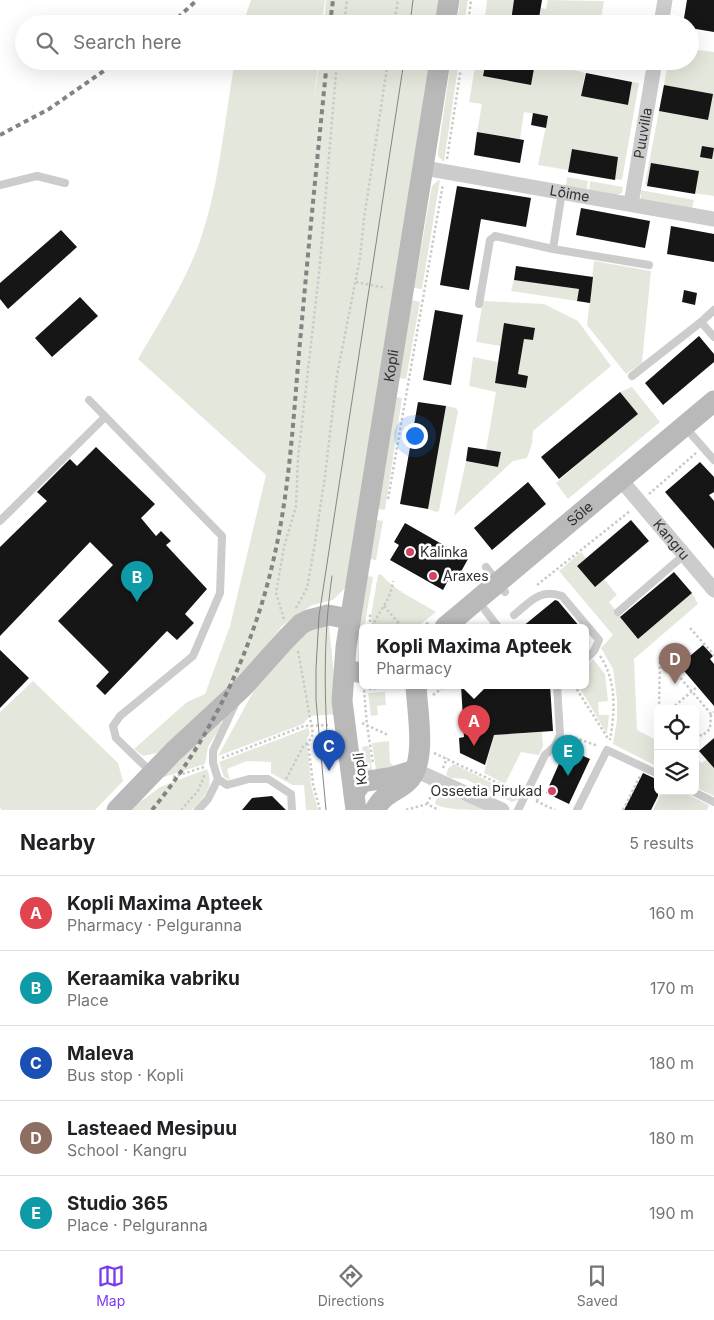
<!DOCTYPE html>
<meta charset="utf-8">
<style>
:root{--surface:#fff;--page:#f6f6f6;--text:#202124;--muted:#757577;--line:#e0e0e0;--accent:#7c3aed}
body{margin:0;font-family:Inter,sans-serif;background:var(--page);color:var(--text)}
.controls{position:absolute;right:15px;bottom:15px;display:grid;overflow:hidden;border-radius:8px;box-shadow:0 5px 20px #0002}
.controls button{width:45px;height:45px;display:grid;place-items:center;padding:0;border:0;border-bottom:1px solid var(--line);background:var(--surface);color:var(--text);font:25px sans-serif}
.you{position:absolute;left:414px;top:435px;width:18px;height:18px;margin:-12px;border:4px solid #fff;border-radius:50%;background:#1a73e8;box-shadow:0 0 0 8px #1a73e833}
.badge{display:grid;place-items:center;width:32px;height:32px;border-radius:50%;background:var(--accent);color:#fff;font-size:16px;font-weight:700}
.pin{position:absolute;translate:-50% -41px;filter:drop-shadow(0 1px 2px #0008)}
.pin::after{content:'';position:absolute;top:26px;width:18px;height:15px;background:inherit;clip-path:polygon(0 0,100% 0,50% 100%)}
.popup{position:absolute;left:359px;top:624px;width:230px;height:65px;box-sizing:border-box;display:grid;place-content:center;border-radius:8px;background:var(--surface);filter:drop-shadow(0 1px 4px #0005);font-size:16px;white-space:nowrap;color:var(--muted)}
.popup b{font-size:19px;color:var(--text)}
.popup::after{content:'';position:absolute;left:50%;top:100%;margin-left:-10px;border:10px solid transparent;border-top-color:var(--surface)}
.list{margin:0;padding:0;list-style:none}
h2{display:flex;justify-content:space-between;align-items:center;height:65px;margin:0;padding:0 20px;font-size:21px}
h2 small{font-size:16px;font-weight:400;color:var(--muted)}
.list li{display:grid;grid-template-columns:32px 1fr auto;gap:15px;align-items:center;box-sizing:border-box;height:75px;padding:0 20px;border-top:1px solid var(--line)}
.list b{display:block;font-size:19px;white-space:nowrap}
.list p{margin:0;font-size:16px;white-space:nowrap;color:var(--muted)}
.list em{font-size:16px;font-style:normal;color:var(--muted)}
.icon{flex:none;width:28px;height:28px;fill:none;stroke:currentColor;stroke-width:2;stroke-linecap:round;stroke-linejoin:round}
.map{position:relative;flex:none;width:714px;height:810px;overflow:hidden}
.search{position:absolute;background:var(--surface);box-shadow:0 5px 20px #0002;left:15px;right:15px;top:15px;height:55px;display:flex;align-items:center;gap:12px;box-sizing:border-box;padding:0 18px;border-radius:28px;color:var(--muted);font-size:19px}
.sheet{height:440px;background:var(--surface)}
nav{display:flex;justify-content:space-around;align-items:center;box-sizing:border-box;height:70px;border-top:1px solid var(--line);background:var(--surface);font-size:14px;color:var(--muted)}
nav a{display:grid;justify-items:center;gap:2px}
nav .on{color:var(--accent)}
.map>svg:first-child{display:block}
.green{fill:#e4e8dc}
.building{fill:#161616}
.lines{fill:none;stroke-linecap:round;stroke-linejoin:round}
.path{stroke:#c9c9c9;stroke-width:2.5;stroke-dasharray:2.5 2.5;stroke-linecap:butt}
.lane{stroke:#ccc;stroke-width:8}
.street{stroke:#ccc;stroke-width:15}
.secondary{stroke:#b9b9b9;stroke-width:21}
.tram{stroke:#848484;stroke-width:1}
.rail{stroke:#848484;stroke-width:4;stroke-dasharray:5 4;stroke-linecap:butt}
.poi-dot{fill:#d24561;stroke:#fff;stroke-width:2}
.labels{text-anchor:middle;stroke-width:5;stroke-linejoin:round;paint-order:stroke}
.street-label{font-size:14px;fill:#2f2f2f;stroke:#fff}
.poi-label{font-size:14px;fill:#2f2f2f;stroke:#fff;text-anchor:start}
</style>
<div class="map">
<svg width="714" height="810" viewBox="0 0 714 810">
<rect width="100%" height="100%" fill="#fff"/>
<path class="green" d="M251,0h74l-3,24h-79z
M326,0h115l-3,24h-114z
M460,0h8l-4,24h-7z
M487,0h27l11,24h-41z
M548,0l56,1 -4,23h-62l3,-16 5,1z
M690,49l24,3v144l-67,-10 -2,-2 14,-73 49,9 4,-26 -48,-9 4,-24h22z
M235,61h83l-4,43 5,-43h113l-86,526 -13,13 -21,5 -30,21 -29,37 -46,46 -50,44 -14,3 -9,-7 53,-47 18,-8 25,-68 36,-151 -128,-116c22,-38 47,-76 62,-118 20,-58 24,-120 35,-180z
M451,61h8l-15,101 -6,-6v-4z
M476,61h10l-3,15 47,9 5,-22 24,3 26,7 -4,23 47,9 4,-23 7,1 -17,97 -7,-1 3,-22 -46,-8 -4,21 -30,-5 10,-49 -24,-4 -4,27 -43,-7 5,-28 -13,-2z
M567,177l21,4 -1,9 -21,-4z
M440,180l-18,109 -8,-1 18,-102 5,-5z
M590,181l33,6 -1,6 -6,2 -27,-5z
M640,190l54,10 -2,9 -51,-10z
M594,261l57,10 -9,92 -16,11 -39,-49z
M514,280l65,9 -2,12 -66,-10z
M412,300l8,2 -14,77 -7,-1z
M483,301l61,3 34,17 33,45 -78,65 -1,13 -5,14 -14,3 -59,55 12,-55 32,6 3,-15 -15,-2 10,-58 -27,-6 4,-29 25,5 -3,21 31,5 2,-12 -10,-2 6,-35 9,1 2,-12 -31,-5 -3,23 -25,-4z
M632,387l28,35 -92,77 -12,-16 81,-69 -17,-22z
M396,397l6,1 -17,112 -7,-1z
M446,406l10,2 2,3 -19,100 -3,1 -8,-3z
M377,520l6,1 -7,39 -6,-1z
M581,552l5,6 -9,8 27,13 13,16 -8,7 29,37 54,-46 6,11 -64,55 3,71 21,11v26l-45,-23 4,-24v-20l-4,-31 -12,-21 12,-13 -54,-64z
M381,574c11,15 39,28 55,38l-19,15h-45l-1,-12 7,-40z
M367,576l6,1 -8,46 -5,3 -1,-5z
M325,625l4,1 9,88 -28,2 -7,8 -85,32 40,-73 49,-53z
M593,659l12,15 3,27 -10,1 1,13h10l-2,19 -29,-49h7v-17z
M33,681l85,82 5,18 -28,29h-93l-2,-2v-96z
M385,692l1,13 -9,1 1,9 -7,1 -3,-23z
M219,722l2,1v3l-13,21 -3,17 -41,13 -1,-1z
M308,728l2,5 -3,6 4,46 7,25h-12l-2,-25h-12l-21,-12v-11l-24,-1 -20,8 3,11 -6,-3 -5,-15z
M542,732l1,14 -4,9 -18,-3 -16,32 -21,-11 10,-38z
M389,741l1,22 4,3 -18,4 -4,-27z
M366,746l3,1 4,30 -8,-5 -3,-25z
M714,754l-2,12 2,1v29l-19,-9v-27l7,3z
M454,764l66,33 -2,3 -6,2 -47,-23 -14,-1 -5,-3 2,-6z
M207,769c8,19 -3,27 -15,41h-64l4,-5 11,-5 17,-13z
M439,788l45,22c-15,0 -39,0 -49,-6z
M662,791h19l28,14 -2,5h-54z"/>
<path class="building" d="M514,0h28l-4,24h-13l-14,-3z
M687,0h27v32l-24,-4v-4h-7z
M486,61h39l10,2 -4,22 -48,-9z
M586,73l46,9 -4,23 -47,-9z
M664,85l49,9 -5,26 -49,-9z
M533,113l15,3 -2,12 -15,-3z
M477,132l47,8 -4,23 -46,-8z
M702,146l12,2 -2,11 -12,-2z
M572,149l46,8 -3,23 -47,-8z
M651,163l48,8 -4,23 -48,-8z
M457,186l74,12 -5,29 -45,-8 -12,71 -29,-5z
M581,208l69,13 -5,27 -69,-13z
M671,226l43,8v28l-47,-8z
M61,230l16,17 -69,62 -8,-10v-16z
M516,266l77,11 -3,26 -13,-2 2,-12 -65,-9z
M684,290l13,3 -2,12 -13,-3z
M80,297l18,19 -46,41 -17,-19z
M435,310l28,5 -12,70 -28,-5z
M504,323l31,5 -2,12 -9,-1 -6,35 10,2 -2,12 -31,-5z
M699,336l15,18v8l-51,43 -18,-22z
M620,392l18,22 -79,65 -18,-22z
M418,402l28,4 -18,103 -28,-5z
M96,447l59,57 -14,14 15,18 5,-5 10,10 -5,4 41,44 -22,25 9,9 -17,17 -10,-9 -62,64 -9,-9 13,-14 -51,-51 55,-56 -23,-23 -90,94v-89l47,-46 -10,-9 33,-33 7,7z
M468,447l33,5 -3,15 -32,-6z
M700,462l14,15v15l-5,3 5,6v48l-49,-57z
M528,482l18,22 -54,46 -18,-22z
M631,520l18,21 -54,46 -18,-21z
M405,523l63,36 -11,20 -6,-4 -8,15 -53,-30 9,-15 -5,-3z
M674,572l18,21 -54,46 -18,-22z
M555,600l3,1 22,26h-58z
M703,645l10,11 -3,3 4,5v42l-35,-41z
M0,650l29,28 -29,30z
M461,685h30l1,2 58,-2 3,46 -59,4 -9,30 -25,-12 -1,-15 5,-1z
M714,738v30l-15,-17z
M566,748l24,11 -21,45 -23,-11z
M643,773l15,7v16l-7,14h-27z
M272,796l14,14h-44l10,-12z"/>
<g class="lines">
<path class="path" d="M344,24l3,-24
M394,24l4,-24
M468,24l3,-24
M447,159l15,-98
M356,282l30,6
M649,494l47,-41
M388,499l55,-315
M537,585l93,-74
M384,606l18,21
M296,608l11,-20 7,-39 11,-73 12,-101 23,-117 4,-39 24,-158
M284,619l-8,-26 8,-46 12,-41 2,-48 21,-184 18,-213
M370,627v-14
M372,627c8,-18 18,-25 21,-46
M422,627l7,-5
M690,628l24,27
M298,651l15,83 -5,9 5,41 7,26
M661,655l50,59 3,-2
M600,656c17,25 15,56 10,84
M574,685l35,55
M369,689l30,-3
M364,690l3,35 6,39
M433,695l13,-10
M659,709l1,-52
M671,709l26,-22
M362,723l26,12
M695,733l7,3 8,-7 1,-15
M570,736l28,10
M434,753l83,39
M222,758l82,-32 24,-1
M443,768l4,-10
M173,777l31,-10
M286,779l18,-34 4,-2
M536,801l19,9
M537,801l3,-10
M427,804l6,-12
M181,810l17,-19 7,-17
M406,810l21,-6 12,6
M623,810l17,-34"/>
<path class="lane" d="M0,185l37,-9 28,7
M553,249l96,16
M479,304l11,-64 5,-4 58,13 9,-57
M714,310l-13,12 13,15
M632,376l69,-54
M89,400l133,136 -2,57 -27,63 -73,60 -7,10 3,12 35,34
M692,435l22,25
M0,521l105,-104
M486,567l19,25
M485,610l13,17
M618,612l66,-57
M514,615c16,-13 26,-27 48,-19l37,44 -5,11 -9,9
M218,779l9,6 22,-6h19l23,15 1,16
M692,791l22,11
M198,810l10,-11 10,-20 -5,-16v-12l23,-49
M518,810l27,-55 10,-9 5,-11 -3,-50
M577,810l30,-60 51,24"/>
<g class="street">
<path d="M661,24l4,-24"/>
<path id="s1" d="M424,168l290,51"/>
<path id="s2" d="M631,204l24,-143"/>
<path id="s3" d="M621,480l93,110"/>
<path d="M415,770l87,40"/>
</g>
<g class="secondary">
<path d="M445,24l4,-24"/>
<path id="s4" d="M445,627l269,-226"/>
<path d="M345,670l18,3"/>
<path d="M354,793l8,-11 31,-5 19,-6"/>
<path d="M117,810l57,-59 69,-64 43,-48 15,-15 8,-4 19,-5 22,4"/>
<path id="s5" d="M356,810l-14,-109 4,-54 94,-586"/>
<path d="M375,810c9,-17 19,-17 32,-28 21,-18 10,-71 9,-97"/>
</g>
<path class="tram" d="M410,24l3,-24
M329,763c-5,-63 -6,-125 3,-187
M326,810l-10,-110v-32l3,-52 85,-555"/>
<path class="rail" d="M171,24l26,-24
M330,24l3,-24
M0,135l49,-26 69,-48
M152,810c60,-73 103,-164 123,-257 16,-72 19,-148 26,-222 8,-90 17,-180 26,-270"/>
</g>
<g class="poi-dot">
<circle cx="410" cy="552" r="5"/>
<circle cx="433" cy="576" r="5"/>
<circle cx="552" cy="791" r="5"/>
</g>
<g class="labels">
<g class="street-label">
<text dy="5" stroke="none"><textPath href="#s2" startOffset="72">Puuvilla</textPath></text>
<text dy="5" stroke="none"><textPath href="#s1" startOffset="148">Lõime</textPath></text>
<text dy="5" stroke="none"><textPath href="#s5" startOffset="449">Kopli</textPath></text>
<text dy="5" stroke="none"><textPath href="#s4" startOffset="176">Sõle</textPath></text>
<text dy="5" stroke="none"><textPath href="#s3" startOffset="78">Kangru</textPath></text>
<text transform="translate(360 769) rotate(-97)" y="5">Kopli</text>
</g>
<g class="poi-label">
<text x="420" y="557">Kalinka</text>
<text x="443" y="581">Araxes</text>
<text x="542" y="796" text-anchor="end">Osseetia Pirukad</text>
</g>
</g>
</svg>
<div class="controls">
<button><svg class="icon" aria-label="locate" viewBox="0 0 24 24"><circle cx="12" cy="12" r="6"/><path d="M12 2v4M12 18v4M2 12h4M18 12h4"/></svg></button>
<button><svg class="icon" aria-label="layers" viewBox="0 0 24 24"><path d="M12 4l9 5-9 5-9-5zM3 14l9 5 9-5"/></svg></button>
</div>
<div class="you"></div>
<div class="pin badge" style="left:474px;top:746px;background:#e0444e">A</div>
<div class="popup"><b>Kopli Maxima Apteek</b>Pharmacy</div>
<div class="pin badge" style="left:137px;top:602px;background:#0f9aa8">B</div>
<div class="pin badge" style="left:329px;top:771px;background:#1a4fb4">C</div>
<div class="pin badge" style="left:675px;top:684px;background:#8d6e63">D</div>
<div class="pin badge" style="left:568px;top:776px;background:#0f9aa8">E</div>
<div class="search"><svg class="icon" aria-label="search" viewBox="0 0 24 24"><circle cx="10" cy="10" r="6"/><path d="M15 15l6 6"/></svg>Search here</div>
</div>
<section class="sheet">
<h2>Nearby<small>5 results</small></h2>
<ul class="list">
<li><span class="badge" style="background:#e0444e">A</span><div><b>Kopli Maxima Apteek</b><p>Pharmacy · Pelguranna</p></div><em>160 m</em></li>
<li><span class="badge" style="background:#0f9aa8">B</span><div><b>Keraamika vabriku</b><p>Place</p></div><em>170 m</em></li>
<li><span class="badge" style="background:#1a4fb4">C</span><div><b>Maleva</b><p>Bus stop · Kopli</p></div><em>180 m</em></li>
<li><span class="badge" style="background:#8d6e63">D</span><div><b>Lasteaed Mesipuu</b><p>School · Kangru</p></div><em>180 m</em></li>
<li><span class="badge" style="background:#0f9aa8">E</span><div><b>Studio 365</b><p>Place · Pelguranna</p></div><em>190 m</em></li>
</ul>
</section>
<nav>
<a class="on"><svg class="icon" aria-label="map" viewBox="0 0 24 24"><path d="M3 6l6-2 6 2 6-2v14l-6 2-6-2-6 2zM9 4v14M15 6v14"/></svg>Map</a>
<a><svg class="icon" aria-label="directions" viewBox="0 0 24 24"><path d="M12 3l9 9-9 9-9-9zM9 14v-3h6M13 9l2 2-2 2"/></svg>Directions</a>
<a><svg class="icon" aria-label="saved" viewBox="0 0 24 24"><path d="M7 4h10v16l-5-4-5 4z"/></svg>Saved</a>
</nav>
